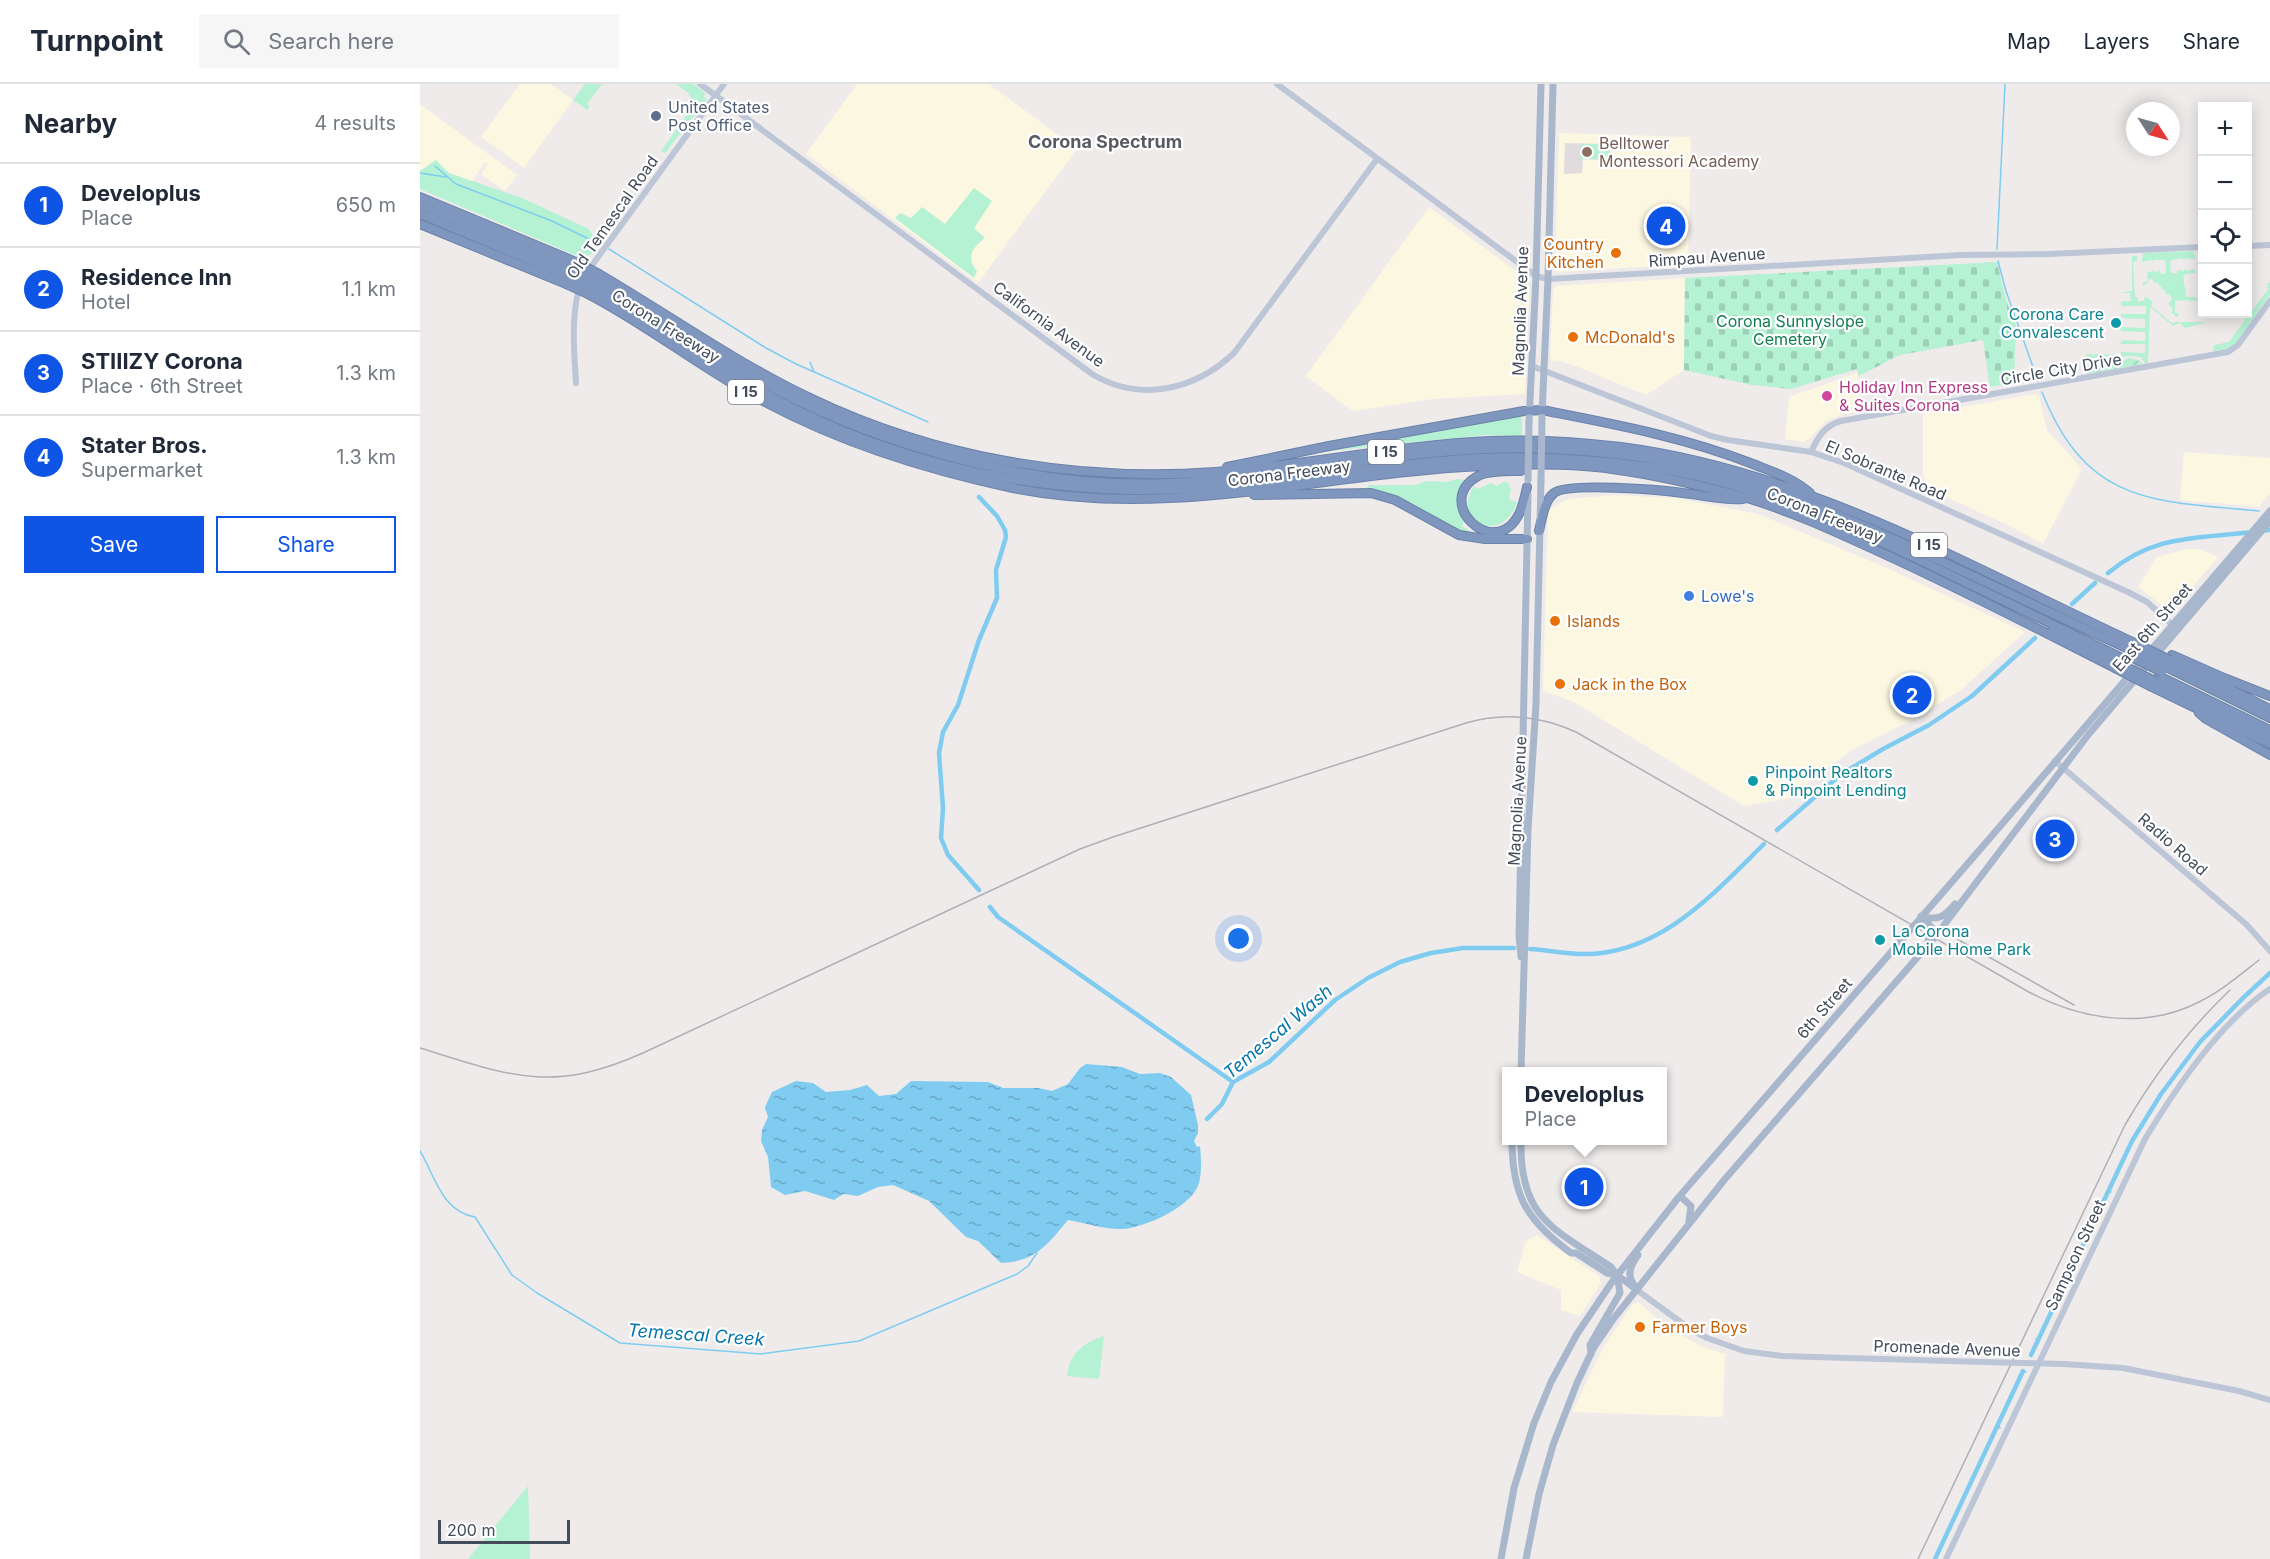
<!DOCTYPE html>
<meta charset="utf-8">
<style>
:root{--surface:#fff;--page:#f6f6f7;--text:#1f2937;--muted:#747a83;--line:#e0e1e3;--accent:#0e55e6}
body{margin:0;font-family:Inter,sans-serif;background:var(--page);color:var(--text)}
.controls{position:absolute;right:18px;top:18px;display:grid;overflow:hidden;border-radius:0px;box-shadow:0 3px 15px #0003}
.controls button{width:54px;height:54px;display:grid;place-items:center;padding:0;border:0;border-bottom:2px solid var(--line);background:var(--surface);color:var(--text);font:30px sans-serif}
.compass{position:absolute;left:1706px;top:18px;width:54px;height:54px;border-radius:50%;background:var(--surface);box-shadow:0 3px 15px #0003;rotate:126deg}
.scale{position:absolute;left:18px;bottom:15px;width:132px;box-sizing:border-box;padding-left:6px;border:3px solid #434c5a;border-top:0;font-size:16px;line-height:21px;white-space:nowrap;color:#434c5a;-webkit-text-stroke:4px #fff;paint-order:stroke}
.you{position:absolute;left:819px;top:855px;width:21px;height:21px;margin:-15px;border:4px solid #fff;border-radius:50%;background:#1a73e8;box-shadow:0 0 0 9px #1a73e833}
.badge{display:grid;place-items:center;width:39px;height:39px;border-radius:50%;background:var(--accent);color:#fff;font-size:20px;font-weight:700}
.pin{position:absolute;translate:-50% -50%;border:3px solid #fff;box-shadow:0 2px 6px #0006}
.popup{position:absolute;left:1082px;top:983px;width:165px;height:78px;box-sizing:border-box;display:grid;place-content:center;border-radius:0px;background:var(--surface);filter:drop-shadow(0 2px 4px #0005);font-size:20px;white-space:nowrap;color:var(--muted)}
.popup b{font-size:22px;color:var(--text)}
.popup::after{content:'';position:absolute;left:50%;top:100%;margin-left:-12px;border:12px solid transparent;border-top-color:var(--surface)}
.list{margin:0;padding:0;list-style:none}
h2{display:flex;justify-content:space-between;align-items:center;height:78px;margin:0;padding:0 24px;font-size:26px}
h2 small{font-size:20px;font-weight:400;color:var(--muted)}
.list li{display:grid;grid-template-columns:39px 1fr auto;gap:18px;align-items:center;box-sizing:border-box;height:84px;padding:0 24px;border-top:2px solid var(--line)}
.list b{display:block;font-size:22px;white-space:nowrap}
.list p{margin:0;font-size:20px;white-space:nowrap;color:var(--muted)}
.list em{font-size:20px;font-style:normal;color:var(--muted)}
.actions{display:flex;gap:12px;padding:18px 24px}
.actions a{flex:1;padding:14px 0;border:2px solid var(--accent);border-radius:0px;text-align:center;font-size:21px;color:var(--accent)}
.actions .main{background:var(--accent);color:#fff}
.icon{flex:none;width:33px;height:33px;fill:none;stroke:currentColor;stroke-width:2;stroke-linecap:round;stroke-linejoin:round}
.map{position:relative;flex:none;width:1850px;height:1475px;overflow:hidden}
header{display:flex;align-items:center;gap:36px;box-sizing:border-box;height:84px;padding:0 30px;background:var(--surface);border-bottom:2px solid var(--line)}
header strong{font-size:28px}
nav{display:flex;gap:33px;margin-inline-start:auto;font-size:21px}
.search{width:420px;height:54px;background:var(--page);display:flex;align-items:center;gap:15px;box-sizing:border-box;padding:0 21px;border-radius:0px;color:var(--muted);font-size:22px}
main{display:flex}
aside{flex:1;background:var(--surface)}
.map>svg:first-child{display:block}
.commercial{fill:#fcf7e1}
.education{fill:#e0dcdd}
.grass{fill:#b5f1d3}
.cemetery{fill:url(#cemetery-stones)}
.park{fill:url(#park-tufts)}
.garden{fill:url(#garden-furrows)}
.water{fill:url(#water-ripples)}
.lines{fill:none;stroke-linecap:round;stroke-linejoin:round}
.stream{stroke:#7fccf0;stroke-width:1.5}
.canal{stroke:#7fccf0;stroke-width:4.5}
.highway-casing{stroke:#6b82aa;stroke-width:10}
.secondary{stroke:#bcc6d6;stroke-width:6}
.primary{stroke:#a9b7cd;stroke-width:7}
.highway{stroke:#7f97be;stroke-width:8}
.rail{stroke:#adb0b7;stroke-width:1.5}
.highway-bridge-casing{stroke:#6b82aa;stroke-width:10;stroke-linecap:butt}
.secondary-bridge{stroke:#bcc6d6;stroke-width:6}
.primary-bridge{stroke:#a9b7cd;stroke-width:7}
.highway-bridge{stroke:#7f97be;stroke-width:8}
.service-dot{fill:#5c6f8a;stroke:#fff;stroke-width:2}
.education-dot{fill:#8d6e63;stroke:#fff;stroke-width:2}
.food-dot{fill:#e8710a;stroke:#fff;stroke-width:2}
.culture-dot{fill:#0f9aa8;stroke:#fff;stroke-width:2}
.hotel-dot{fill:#d1479c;stroke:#fff;stroke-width:2}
.shop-dot{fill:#3f7fe0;stroke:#fff;stroke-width:2}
.labels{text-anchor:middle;stroke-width:4.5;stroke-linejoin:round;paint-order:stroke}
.shield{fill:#fff;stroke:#7b828c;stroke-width:1.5}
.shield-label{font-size:15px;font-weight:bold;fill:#434c5a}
.service-label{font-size:16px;fill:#4e5e75;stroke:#fff;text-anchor:start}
.education-label{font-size:16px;fill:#785e54;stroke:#fff;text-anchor:start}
.street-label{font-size:16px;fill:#434c5a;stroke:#fff}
.food-label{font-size:16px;fill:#c56008;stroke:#fff;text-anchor:start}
.culture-label{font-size:16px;fill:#0d838f;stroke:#fff;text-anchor:start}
.park-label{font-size:16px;fill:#117e53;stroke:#fff}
.hotel-label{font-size:16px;fill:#b23c85;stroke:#fff;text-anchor:start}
.shop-label{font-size:16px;fill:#366cbe;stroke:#fff;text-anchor:start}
.neighbourhood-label{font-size:18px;font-weight:bold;fill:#585b61;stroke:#fff}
.water-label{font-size:18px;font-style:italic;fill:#0476ac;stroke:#fff}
</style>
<header>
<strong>Turnpoint</strong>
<div class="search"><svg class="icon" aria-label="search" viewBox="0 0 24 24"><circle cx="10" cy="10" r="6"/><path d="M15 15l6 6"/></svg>Search here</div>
<nav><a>Map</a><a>Layers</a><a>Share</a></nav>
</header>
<main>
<aside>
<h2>Nearby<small>4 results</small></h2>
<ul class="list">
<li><span class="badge">1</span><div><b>Developlus</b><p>Place</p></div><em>650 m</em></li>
<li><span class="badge">2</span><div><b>Residence Inn</b><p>Hotel</p></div><em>1.1 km</em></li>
<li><span class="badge">3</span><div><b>STIIIZY Corona</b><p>Place · 6th Street</p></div><em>1.3 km</em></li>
<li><span class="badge">4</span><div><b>Stater Bros.</b><p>Supermarket</p></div><em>1.3 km</em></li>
</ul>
<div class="actions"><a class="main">Save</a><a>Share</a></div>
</aside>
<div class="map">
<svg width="1850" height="1475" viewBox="0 0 1850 1475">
<defs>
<pattern id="cemetery-stones" width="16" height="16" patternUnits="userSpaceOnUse" patternTransform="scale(1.5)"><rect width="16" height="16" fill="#b5f1d3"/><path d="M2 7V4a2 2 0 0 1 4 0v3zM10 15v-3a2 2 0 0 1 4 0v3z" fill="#9dd0b7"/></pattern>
<pattern id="park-tufts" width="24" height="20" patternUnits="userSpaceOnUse" patternTransform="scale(1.5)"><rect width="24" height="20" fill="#b5f1d3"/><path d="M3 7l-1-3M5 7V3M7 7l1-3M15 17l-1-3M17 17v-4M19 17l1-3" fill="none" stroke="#9dd0b7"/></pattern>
<pattern id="garden-furrows" width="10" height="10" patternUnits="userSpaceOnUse" patternTransform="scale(1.5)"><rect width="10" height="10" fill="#b5f1d3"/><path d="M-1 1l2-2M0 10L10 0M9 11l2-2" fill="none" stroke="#9dd0b7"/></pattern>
<pattern id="water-ripples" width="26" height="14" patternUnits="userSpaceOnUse" patternTransform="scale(1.5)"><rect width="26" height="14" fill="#7fccf0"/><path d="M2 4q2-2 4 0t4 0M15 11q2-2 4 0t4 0" fill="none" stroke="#6aa8c5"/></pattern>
</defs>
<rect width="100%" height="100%" fill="#efebeb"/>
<path class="commercial" d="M100,0h31l22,16 -49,68 -43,-31z
M437,0h132l88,65 -99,134 -172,-129z
M0,20l97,71 -12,16 -24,-17 7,-10 -3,-2 -13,19 -23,-8 -13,-13 -16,11z
M1139,49l132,4 -3,127 -130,8 -3,-3z
M1009,123l99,73 1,7 -2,66 -4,3 -1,16 4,2 -1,20 -93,5 -79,12 -47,-35z
M1265,194l-1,92 -38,25 -68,-28 -21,-7 -2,3 -5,-5 3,-68 3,-4z
M1437,289l5,38 -21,4 -15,6 -17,18 -5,3 -19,-3 4,-42z
M1615,310l4,2 8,34 35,39 -39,75 -33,-18 -88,-40 3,-4 -2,-6v-62z
M1764,368l86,6v35l-11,14 -79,-7z
M1194,411l61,3 83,16 122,51 145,67 -64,58 -51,31 -54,27 -32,22 -34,28 -46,8 -172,-105 -29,-10 5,-181 20,-11z
M1767,465h13l18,8 -46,54h-3l-31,-24 19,-30z
M1117,1151l62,41 2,7 -21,33 -19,-6v-20l-44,-18 9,-31z
M1218,1218l27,23 21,13 19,10 20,6 -2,63 -151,-5 31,-64 29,-43z"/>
<path class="education" d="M1145,59l45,1v16l-27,-1 -1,14 -18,1z"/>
<path class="grass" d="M165,0h17l-15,20 3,2 -3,4 -14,-10z
M256,0h17l12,9 -1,4 3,2 -42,54 -4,-2 35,-49 -7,-6 1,-2z
M16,76l13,13 73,25 67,31 10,15 -6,9 -11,5 -162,-69v-18z
M554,104l18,13 -18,27 11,10c-12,9 -20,19 -8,33l-3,7 -79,-60 5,-5 11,5 11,-11 23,17z
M1773,167l3,8 -11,-1v3l-2,-3 -12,2 -1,7 3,1 -3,1 2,4h5v-3l7,1v-3l2,3 9,-2v4l-12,2 2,14h2l-2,2 1,6h10l1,4 -6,-1 -1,3 -1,-3 -14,1v12h4l-2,4 -5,-4 1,-4 -5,-5 4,-5 -2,-4 -5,-1 1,-2 -10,-10 -2,2 -1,-5h-3l-7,8v-4l5,-3 -1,-8h5l1,-3 1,3 6,-1 1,3 5,-1v-4l-2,-1 2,-1 -1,-7h-12v3l-2,-3 -9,2 1,-9z
M1712,172h5v5l-4,1 2,35 3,1v3h6l1,-4h2l6,5 -2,4 22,18 2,-2h33l-23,6 -5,-5 -7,3 -23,-19 -2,56 -2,1 -6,-7 -19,-2v-3l24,1v-9h-25l2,-4 23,1v-9l-25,-1 1,-4 24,1v-9l-24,-1v-4h25v-8h-25l1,-5h9l-1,-8h-10l12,-2z
M1847,199h3v12l-35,49 -10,6 -12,1 1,-6 15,-3 16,-22 -9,-6 10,5 22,-30z
M1098,332l4,2v18l-37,-1 -158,16 1,-2z
M1038,395l9,2 -7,29 4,11 -2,5 6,4v4c-31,-12 -67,-43 -100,-44l-1,-2 2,-3h47l10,-4 20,1z
M1085,397l4,3 2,5 -2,7 1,4 7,2c-14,44 -67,21 -43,-16l4,3 13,-6 6,3z
M684,1252l-5,43 -32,-3c2,-22 17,-34 37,-40z
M108,1402l2,73h-62z"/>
<path class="cemetery" d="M1577,178l9,38 10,25 -2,58 -24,4 -7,-47 -83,15 -41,21 -2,-7 -66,20 -39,-4 -68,-15 1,-92z"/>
<path class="park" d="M1161,60h29v16l-30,-1z"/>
<path class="garden" d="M1666,270l40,1 1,1 -23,4 -3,-4 -12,3 -2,4z
M1709,274l11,3 2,3 -55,10 -1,-2 1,-6 3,-1 -1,4 21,-3 3,-5h5v3z"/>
<path class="water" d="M666,980l36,3 18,7 20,-1 11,4 20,18 7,30v8l-4,8 3,6 3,-1c1,11 2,26 -1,37 -7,24 -53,44 -76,46 -17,1 -38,-6 -55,-9 -20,24 -33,42 -67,43l-23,-22 -12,-4 -37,-36 -36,-16 -15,2 -20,9 -15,-2 -9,6 -29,-9 -20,4 -14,-8 -3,-30 -7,-16 1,-11 6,-13 -3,-10 7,-15 24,-11 17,2 13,9 24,-2 17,-5 12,11 17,-2 15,-13 77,1 15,6h36l13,3 16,-7 12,-16z"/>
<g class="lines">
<path class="stream" d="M15,82l21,18 96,37 47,23
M0,89l26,4
M189,165l157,99 30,16 132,58
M1577,165l8,-165
M1578,177l8,30 32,90
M390,278l4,10
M1622,308c45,113 111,109 217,119
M1749,999l2,1
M0,1067c15,25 22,61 55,66l37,58 25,18 83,50 141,11 98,-13 158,-67 11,-8 9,-13
M1689,1107l2,1
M1616,1255h3
M1603,1288h3
M1578,1341l2,3"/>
<path class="canal" d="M1840,447l10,-1
M1688,489c47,-39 88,-34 144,-41
M1652,520l23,-21
M1357,746l63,-55 43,-26 46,-24 43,-29 63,-58
M559,806l-31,-35 -7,-17 2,-30 -4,-55 4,-21 15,-27 21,-65 18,-42 -1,-28 10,-33 -1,-7 -8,-14 -18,-19
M570,823l8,10 235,165
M1110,865c16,1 33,4 50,5 79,2 133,-60 184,-110
M787,1035l15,-15 11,-22 36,-20 66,-62 33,-22 32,-16 31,-9 32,-5h51
M1611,1271l101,-214 29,-47 39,-52 43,-44 27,-25
M1515,1475l88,-188"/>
<defs>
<path id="highway" d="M0,113l156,65
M0,121l152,64
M0,130l148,62
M0,140l146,60
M179,190c70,41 137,89 211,124 125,60 266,84 405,74 92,-7 183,-27 275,-31 43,-2 88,1 131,6 185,24 349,120 516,197
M175,197c59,32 114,73 174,105 114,62 269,103 400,97 106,-5 210,-29 316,-34 51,-2 104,1 155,8 113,18 211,61 314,110 59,28 118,56 177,83
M171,204c55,28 105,66 159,97 115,67 249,103 381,105 117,2 232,-26 349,-32 53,-2 109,1 162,8 114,15 219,65 321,115 53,26 107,52 161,78
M168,210c58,30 109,71 166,102 81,45 169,73 259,92 157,32 313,-15 469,-22 42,-2 88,-3 130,3 45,6 91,17 135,29 47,14 91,35 135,55 79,36 156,76 233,115
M807,383l102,-21 195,-35 18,-1c71,14 143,27 211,54 20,8 40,14 57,29
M1101,387c-12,0 -29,-1 -41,4 -50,25 14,88 39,39 4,-8 6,-18 8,-27
M834,411l117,-2 24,7 64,35 26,4h42
M1119,447c3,-12 5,-30 15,-38 13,-11 108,-3 129,0 20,2 40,8 60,6
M1632,546l68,34
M1752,571l52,23 46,18
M1750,576l100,49
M1746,583l104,51
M1739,592l111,54
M1735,597l115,55
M1732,603l118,57
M1779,629l7,6 64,36"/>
</defs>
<use href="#highway" class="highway-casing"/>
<path class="secondary" d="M280,0l392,290c48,29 103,16 142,-21l143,-194
M857,0l259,192 12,3 413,-24 88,-1 153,-7
M1828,162l22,-1
M1112,282l179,70 17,4 83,12 33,11 284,129 19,10 29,26
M156,299c-2,-35 -6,-70 6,-104l142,-195
M1391,368c7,-15 13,-26 30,-31l387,-69 10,-7 32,-44
M1635,677l192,164 23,26
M1217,1206l53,39 17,9 37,13 38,5 201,6
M1644,1280l59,4 116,23 31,9
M1526,1475l199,-420c31,-51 75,-117 125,-150"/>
<path class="primary" d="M1122,330l6,-135 5,-195
M1109,338l7,-146 5,-192
M1501,832c16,5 24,1 34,-12
M1503,834l9,10 -4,13
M1101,873l-2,-21 9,-441
M1101,988l7,-242 8,-126 5,-224
M1092,1056c0,56 15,81 59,113h5l31,20 10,2
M1101,1056c-2,78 33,89 90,127l6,8 20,15
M1260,1112l11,10 -2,15
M1214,1201c-8,-10 -3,-21 4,-30
M1171,1270l-1,-9 30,-52 -3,-18
M1081,1475l13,-71 20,-65 17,-41 26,-48 35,-52 66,-84 318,-367 274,-320
M1106,1475l13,-65 14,-49 24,-62 17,-36 20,-29 111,-139 210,-242 153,-202 182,-214"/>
<use href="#highway" class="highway"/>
<path class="rail" d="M1537,855l117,66
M0,964c90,28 131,46 223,5l437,-204 33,-12 353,-114c38,-11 75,-7 110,9l451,259c53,29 117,39 172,11 22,-11 41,-27 60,-42
M1498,1475l207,-434c29,-50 63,-95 105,-135"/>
<defs>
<path id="highway-bridge" d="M156,178l23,12
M152,185l23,12
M148,192l23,12
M146,200l22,10
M1717,560l33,16
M1711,566l35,17
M1707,571l35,17
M1700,580l35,17
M1695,584l37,19"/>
</defs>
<use href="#highway-bridge" class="highway-bridge-casing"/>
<path class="secondary-bridge" d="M1563,1278l81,2"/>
<path class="primary-bridge" d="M1108,396l1,-58
M1121,396l1,-62"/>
<use href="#highway-bridge" class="highway-bridge"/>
</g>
<circle class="service-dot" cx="236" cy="32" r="6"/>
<circle class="education-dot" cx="1167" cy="68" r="6"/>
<g class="food-dot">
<circle cx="1196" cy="169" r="6"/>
<circle cx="1153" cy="253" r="6"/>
<circle cx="1135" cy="537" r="6"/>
<circle cx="1140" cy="600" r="6"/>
<circle cx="1220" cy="1243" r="6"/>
</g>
<g class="culture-dot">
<circle cx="1696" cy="239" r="6"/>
<circle cx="1333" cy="697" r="6"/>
<circle cx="1460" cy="856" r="6"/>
</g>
<circle class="hotel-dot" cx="1407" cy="312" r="6"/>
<circle class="shop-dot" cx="1269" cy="512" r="6"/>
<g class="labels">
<g class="shield">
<rect x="308" y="296" width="36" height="24" rx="4.5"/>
<rect x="948" y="356" width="36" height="24" rx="4.5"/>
<rect x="1491" y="449" width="36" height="24" rx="4.5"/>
</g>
<g class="shield-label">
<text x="326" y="313">I 15</text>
<text x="966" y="373">I 15</text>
<text x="1509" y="466">I 15</text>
</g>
<g class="service-label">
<text x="248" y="29">United States<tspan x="248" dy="18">Post Office</tspan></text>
</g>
<g class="education-label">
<text x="1179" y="65">Belltower<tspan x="1179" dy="18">Montessori Academy</tspan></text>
</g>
<g class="street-label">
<text transform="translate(192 133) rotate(-55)" y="6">Old Temescal Road</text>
<text transform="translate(1287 173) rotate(-4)" y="6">Rimpau Avenue</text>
<text transform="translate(1100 227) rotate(-88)" y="6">Magnolia Avenue</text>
<text transform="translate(629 240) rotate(36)" y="6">California Avenue</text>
<text transform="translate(246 242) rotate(32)" y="6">Corona Freeway</text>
<text transform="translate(1641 285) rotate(-10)" y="6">Circle City Drive</text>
<text transform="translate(1466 386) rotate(23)" y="6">El Sobrante Road</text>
<text transform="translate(869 389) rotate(-7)" y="6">Corona Freeway</text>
<text transform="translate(1405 431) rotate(22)" y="6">Corona Freeway</text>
<text transform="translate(1732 543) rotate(-49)" y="6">East 6th Street</text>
<text transform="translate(1097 717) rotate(-87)" y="6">Magnolia Avenue</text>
<text transform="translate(1753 760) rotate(41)" y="6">Radio Road</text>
<text transform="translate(1404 924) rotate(-49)" y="6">6th Street</text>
<text transform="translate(1655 1171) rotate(-65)" y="6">Sampson Street</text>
<text transform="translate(1527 1264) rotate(2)" y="6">Promenade Avenue</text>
</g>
<g class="food-label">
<text x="1184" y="166" text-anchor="end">Country<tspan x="1184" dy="18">Kitchen</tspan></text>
<text x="1165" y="259">McDonald's</text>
<text x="1147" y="543">Islands</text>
<text x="1152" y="606">Jack in the Box</text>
<text x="1232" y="1249">Farmer Boys</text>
</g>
<g class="culture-label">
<text x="1684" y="236" text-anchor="end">Corona Care<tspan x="1684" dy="18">Convalescent</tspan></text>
<text x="1345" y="694">Pinpoint Realtors<tspan x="1345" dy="18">&amp; Pinpoint Lending</tspan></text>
<text x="1472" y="853">La Corona<tspan x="1472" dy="18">Mobile Home Park</tspan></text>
</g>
<g class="park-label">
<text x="1370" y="243">Corona Sunnyslope<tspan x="1370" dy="18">Cemetery</tspan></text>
</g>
<g class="hotel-label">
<text x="1419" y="309">Holiday Inn Express<tspan x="1419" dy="18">&amp; Suites Corona</tspan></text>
</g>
<g class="shop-label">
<text x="1281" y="518">Lowe's</text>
</g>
<g class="neighbourhood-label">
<text x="685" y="64">Corona Spectrum</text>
</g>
<g class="water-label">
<text transform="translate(858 948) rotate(-40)" y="6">Temescal Wash</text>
<text transform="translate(276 1251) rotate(4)" y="6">Temescal Creek</text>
</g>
</g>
</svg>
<div class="controls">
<button>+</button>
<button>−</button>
<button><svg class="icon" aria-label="locate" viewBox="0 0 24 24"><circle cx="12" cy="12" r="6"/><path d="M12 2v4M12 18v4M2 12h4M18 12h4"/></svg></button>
<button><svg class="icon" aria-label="layers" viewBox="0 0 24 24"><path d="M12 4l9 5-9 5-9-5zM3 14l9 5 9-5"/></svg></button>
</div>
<svg class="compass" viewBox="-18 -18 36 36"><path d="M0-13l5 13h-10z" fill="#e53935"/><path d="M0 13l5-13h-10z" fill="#747a83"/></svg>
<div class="scale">200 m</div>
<div class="you"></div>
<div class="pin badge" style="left:1164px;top:1103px">1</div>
<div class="popup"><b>Developlus</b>Place</div>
<div class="pin badge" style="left:1492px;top:611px">2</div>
<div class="pin badge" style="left:1635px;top:755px">3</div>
<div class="pin badge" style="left:1246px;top:142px">4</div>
</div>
</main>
